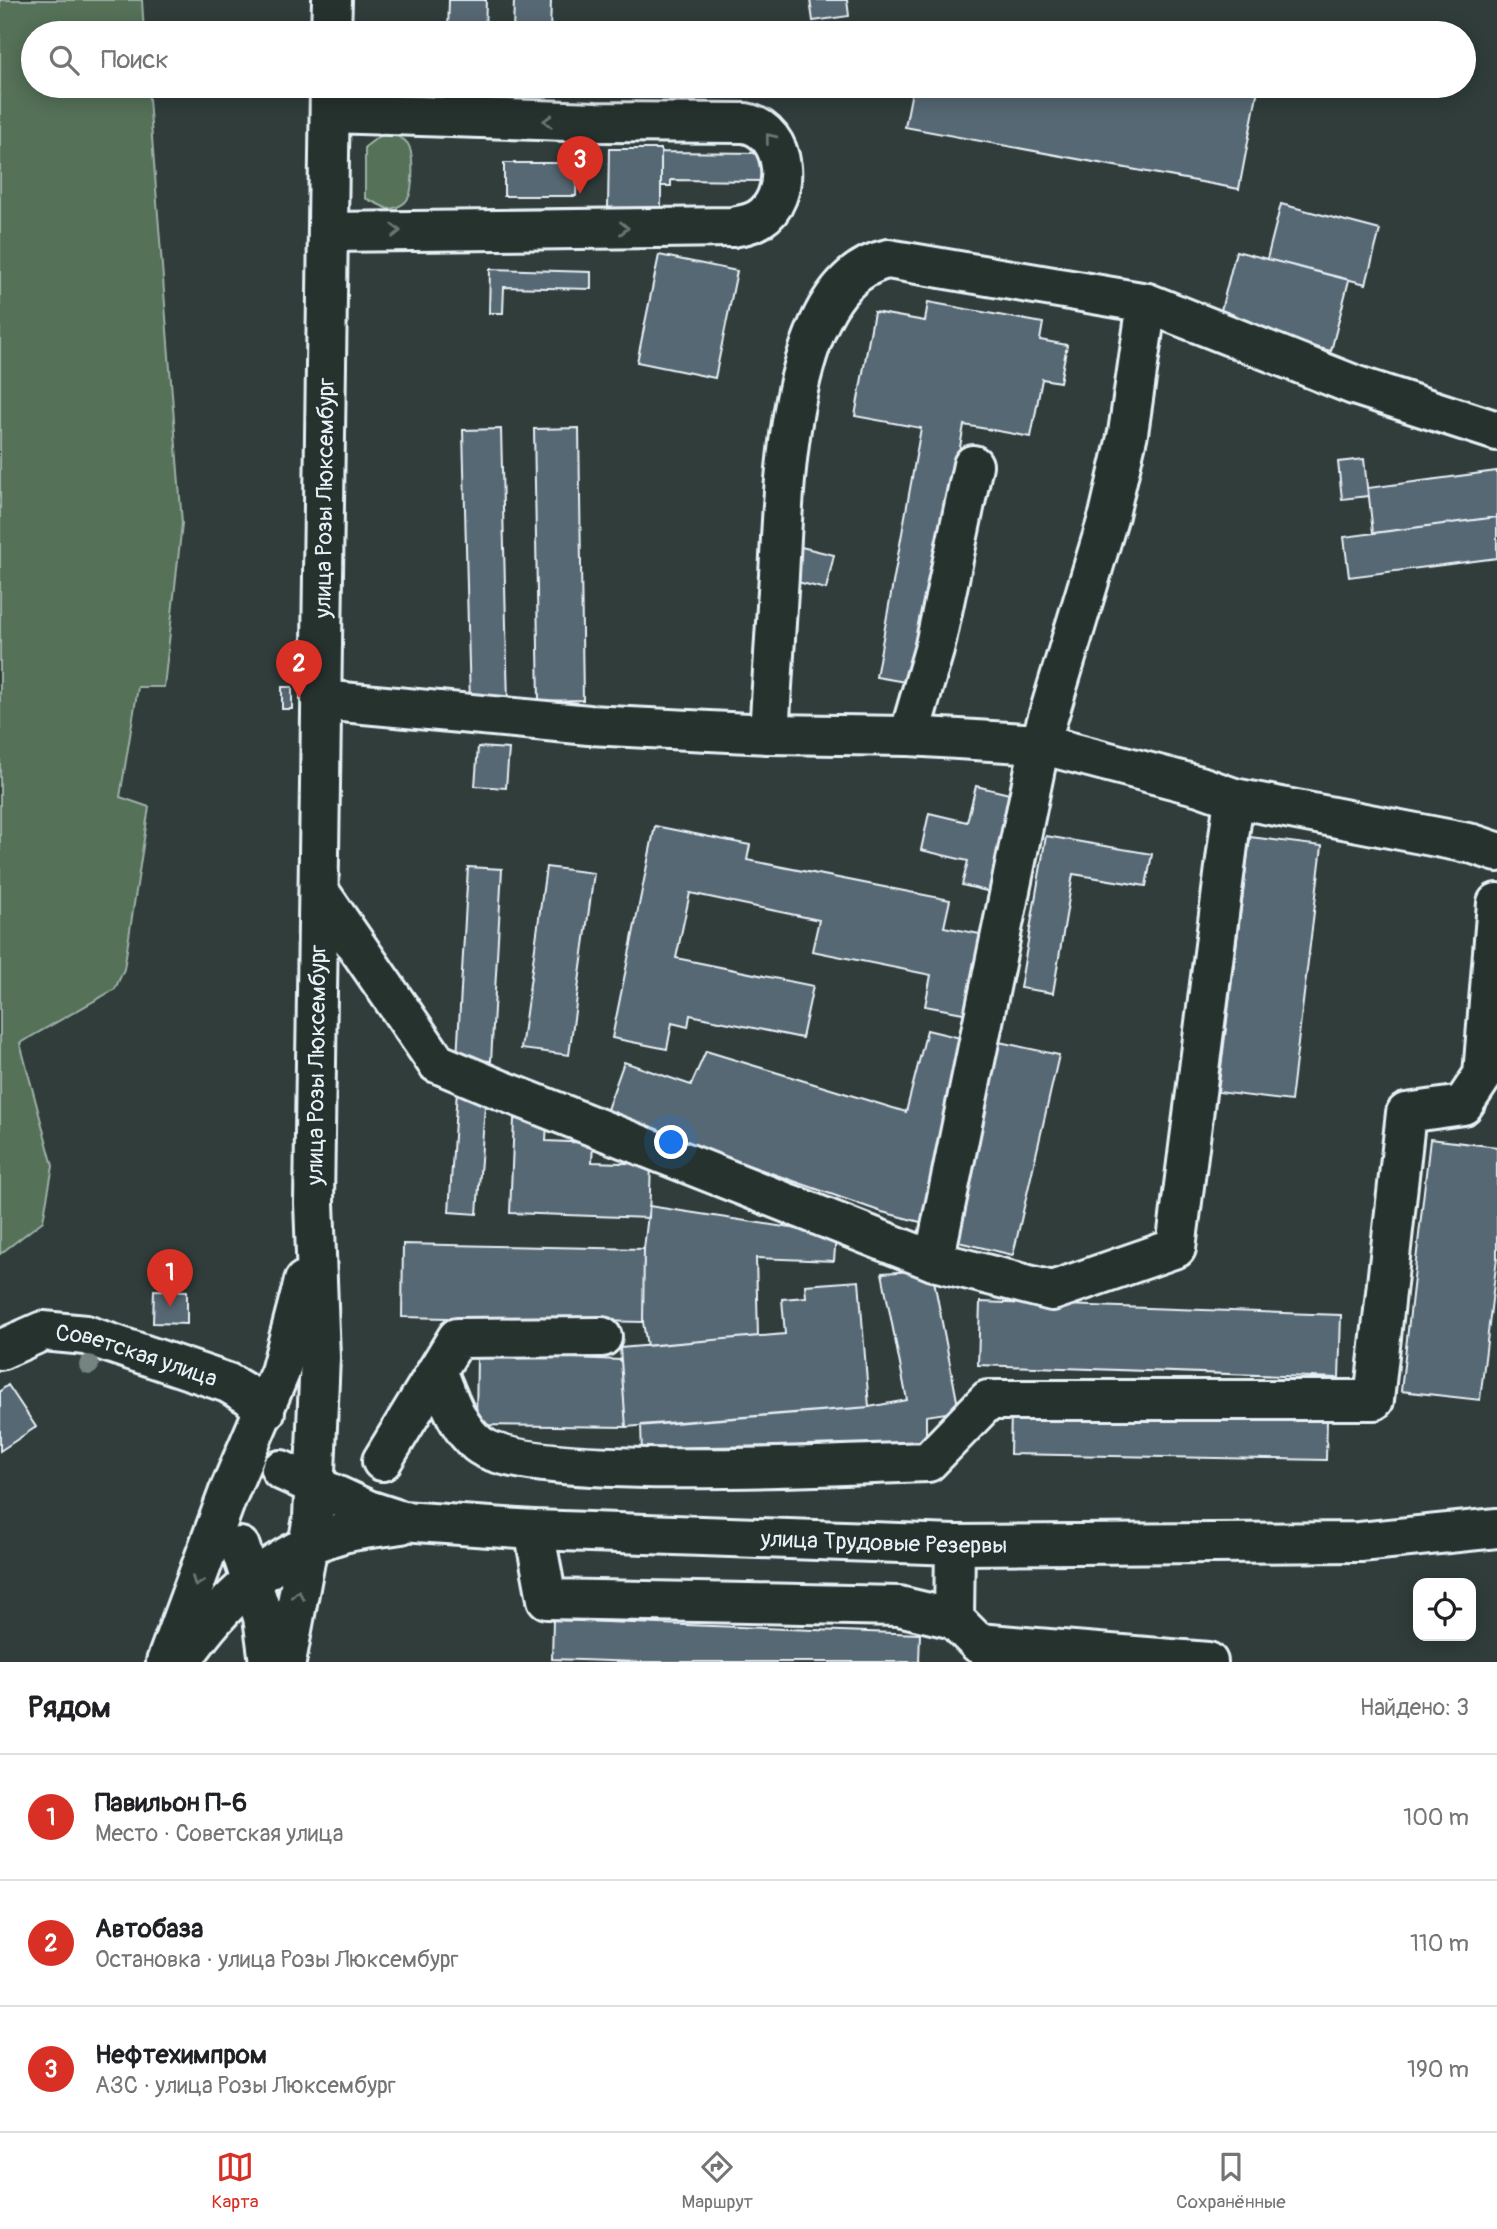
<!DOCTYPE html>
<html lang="ru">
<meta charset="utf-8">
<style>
:root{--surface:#fff;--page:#f2f2f2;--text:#202124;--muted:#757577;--line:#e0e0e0;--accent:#d93025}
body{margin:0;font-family:Pangolin,sans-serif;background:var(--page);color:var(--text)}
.controls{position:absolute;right:21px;bottom:21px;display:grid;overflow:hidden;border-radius:14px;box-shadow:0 4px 18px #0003}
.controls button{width:63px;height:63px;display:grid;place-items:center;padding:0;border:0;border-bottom:2px solid var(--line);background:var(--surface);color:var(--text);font:35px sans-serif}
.you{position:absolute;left:672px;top:1143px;width:24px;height:24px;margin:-18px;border:5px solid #fff;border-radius:50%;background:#1a73e8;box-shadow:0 0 0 10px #1a73e833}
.badge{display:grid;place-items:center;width:46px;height:46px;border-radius:50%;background:var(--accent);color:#fff;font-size:23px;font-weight:700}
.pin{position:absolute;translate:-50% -58px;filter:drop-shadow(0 2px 4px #0008)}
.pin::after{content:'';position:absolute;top:37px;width:24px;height:21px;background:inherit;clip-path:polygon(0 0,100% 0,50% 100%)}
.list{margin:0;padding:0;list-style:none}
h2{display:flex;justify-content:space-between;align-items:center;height:91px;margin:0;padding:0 28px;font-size:30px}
h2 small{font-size:23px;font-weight:400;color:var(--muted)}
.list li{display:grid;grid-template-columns:46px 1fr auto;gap:21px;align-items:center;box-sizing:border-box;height:126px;padding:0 28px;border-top:2px solid var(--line)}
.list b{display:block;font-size:26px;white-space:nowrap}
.list p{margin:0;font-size:23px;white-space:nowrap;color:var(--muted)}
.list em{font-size:23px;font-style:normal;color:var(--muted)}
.icon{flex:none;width:38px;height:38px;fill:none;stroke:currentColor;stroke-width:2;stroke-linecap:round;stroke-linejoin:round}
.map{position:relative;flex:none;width:1497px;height:1662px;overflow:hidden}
.search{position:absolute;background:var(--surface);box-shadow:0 4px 18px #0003;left:21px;right:21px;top:21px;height:77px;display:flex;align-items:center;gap:18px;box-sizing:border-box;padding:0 24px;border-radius:38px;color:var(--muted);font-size:26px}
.sheet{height:469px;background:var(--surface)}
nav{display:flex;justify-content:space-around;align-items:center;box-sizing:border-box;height:98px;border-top:2px solid var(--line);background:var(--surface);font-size:19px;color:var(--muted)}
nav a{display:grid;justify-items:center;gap:4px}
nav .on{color:var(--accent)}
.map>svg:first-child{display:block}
.green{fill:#547158;stroke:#9eb1a8;stroke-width:2}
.building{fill:#566773;stroke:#e8f1f8;stroke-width:2}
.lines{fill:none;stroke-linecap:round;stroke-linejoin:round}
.minor-casing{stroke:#e8f1f8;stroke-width:44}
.minor{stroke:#26332d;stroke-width:38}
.tree{fill:#758480}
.oneway{stroke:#6a7674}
.labels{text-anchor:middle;stroke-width:6;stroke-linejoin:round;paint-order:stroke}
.street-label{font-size:23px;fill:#e8f1f8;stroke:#26332d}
</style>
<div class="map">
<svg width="1497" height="1662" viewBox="0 0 1497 1662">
<rect width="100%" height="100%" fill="#303d3b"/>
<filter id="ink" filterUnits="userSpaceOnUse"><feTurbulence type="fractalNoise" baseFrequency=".0143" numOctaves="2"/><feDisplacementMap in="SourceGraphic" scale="14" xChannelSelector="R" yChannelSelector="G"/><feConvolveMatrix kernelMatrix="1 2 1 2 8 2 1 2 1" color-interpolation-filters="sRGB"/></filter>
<g filter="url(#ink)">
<path class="green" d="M0,0h142l2,33h-111v53h115l34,437 -18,164h-26l-18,110 29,10 -25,162 -9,20 -95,54 33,123 -10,55 -43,33z
M388,134c8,2 15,3 20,10 6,9 5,39 2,50 -3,10 -13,14 -22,15l-23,-11v-51l13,-10z"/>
<path class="building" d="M449,0h37l-1,33h-37z
M514,0h37l-1,33h-37z
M810,0h37l2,16 -36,5z
M913,86h327l18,3 -19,100 -334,-62z
M609,149h52v59h-53z
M661,152l100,1v28l-90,-1v6h-10z
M504,163h73l-1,33h-72z
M1281,204l99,26 -14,54 -99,-25z
M1236,251l113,29 -18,71 -113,-29z
M659,255l78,16 -22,107 -78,-16z
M490,269l101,3v17l-87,-2 -1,26h-14z
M928,302l115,21 -3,17 27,5 -7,37 -18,-3 -11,58 -67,-12 -47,259 -41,-7 45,-249 -66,-12 19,-104 51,9z
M579,428l4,272 -44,1 -5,-272z
M501,429l7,274 -38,1 -7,-274z
M1364,459l4,37 -26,3 -4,-37z
M1497,471v46l-124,16 -5,-45z
M1497,517v41l-148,19 -5,-40z
M793,545l41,10 -8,34 -41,-10z
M282,687h10v22h-10z
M478,747l31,2 -3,39 -31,-2z
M976,786l50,12 -23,97 -41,-10 6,-24 -47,-11 8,-37 38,9z
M655,826l95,19 -3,15 203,40 -6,27 46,9 -16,79 -49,-9 6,-31 -119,-24 7,-31 -129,-27 -14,65 137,28 -11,52 -112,-23 -2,12 -16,-4 -5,26 -55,-11z
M1046,836l106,18 -6,32 -73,-12 -20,119 -33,-5z
M1250,837l72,9 -31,255 -73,-9z
M468,867l34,2 -11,192 -34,-2z
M546,867l48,6 -25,182 -48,-6z
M927,1030l46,11 -45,183 -46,-12 -277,-97 19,-53 67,23 15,-34 200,61z
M999,1042l60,13 -46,200 -59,-14z
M457,1090l29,2 -9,122 -28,-2z
M514,1119l33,1 -1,21 47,2 -1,19 59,2 -2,54 -139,-5z
M1430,1139l67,8v111l-17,142 -79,-9z
M649,1206l187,29 -2,26 -78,-3 2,78 -111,10 -4,-24 1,-73z
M403,1244l241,5 -1,73 -241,-5z
M932,1270l27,141 -33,5v34l-284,3 -1,-28 228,-18 38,-7 -25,-127z
M859,1281l10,126 -243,20 -6,-79 165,-14 -3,-35 24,-2 -1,-12z
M154,1290l33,1v33l-34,-1z
M980,1302l361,13 -2,63 -361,-13z
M477,1354l144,6 5,67 -150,-2z
M8,1385l28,42 -36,24v-60z
M1011,1412l316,7 -1,41 -316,-6z
M553,1620l367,14 -1,28h-281l-86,-3z"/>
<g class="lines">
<defs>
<g id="minor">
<path d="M331,33l1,-33"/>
<path d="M328,232l405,-5c9,-2 18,-3 26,-8 34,-21 29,-88 -14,-96l-149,-1 -266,-9"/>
<path d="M321,700l268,25 180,9 140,2 131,8 160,42 34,12 239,46 24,8"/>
<path d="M769,734c3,-53 7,-106 10,-159 5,-82 7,-295 109,-316l259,44 207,82 143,46"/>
<path d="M909,736l25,-86 39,-185"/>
<path d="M319,891l118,172 64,27 433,171 118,30 124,-43 58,-450"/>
<path d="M934,1261l106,-517 69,-229 19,-82 19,-130"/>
<path id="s1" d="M0,1350l43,-19 43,4 142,48 22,13 15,16"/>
<path d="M437,1371c11,25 19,55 41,73 48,39 374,20 450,18l60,-62h386l32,-287 57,-8 20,-30 14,-172"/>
<path d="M382,1461l75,-123 145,-1"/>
<path id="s2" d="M281,1470l87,40 34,11 132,9 421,15 405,-3 137,-14"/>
<path d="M534,1530l13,69 352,7 55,13"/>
<path d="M955,1545l-1,74 24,24 230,19"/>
<path d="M240,1547l23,70 6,45"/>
<path d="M182,1660c41,-59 90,-107 161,-127 19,-5 39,-6 58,-9"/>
<path d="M166,1662l62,-168 52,-122 24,-91"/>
<path id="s3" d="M286,1662l27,-144 7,-161 -6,-154 16,-1117"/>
</g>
</defs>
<use href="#minor" class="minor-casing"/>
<use href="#minor" class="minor"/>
</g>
<circle class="tree" cx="89" cy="1365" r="10"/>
<defs><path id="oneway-chevron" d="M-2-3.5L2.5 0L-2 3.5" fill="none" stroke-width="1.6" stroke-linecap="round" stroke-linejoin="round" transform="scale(1.75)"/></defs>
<g class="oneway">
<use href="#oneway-chevron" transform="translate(548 121) rotate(-178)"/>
<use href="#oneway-chevron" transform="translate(770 138) rotate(-129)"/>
<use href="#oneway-chevron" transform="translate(624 228)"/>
<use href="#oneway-chevron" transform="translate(396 231) rotate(-1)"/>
<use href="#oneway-chevron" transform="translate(197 1582) rotate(110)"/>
<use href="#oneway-chevron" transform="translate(298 1595) rotate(-79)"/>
</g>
</g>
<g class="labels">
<g class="street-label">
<text dy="8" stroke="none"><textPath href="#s3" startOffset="1167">улица Розы Люксембург</textPath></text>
<text dy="8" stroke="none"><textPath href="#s3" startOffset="600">улица Розы Люксембург</textPath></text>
<text dy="8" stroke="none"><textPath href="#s1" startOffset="144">Советская улица</textPath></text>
<text dy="8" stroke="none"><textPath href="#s2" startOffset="614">улица Трудовые Резервы</textPath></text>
</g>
</g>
</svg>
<div class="controls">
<button><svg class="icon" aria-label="locate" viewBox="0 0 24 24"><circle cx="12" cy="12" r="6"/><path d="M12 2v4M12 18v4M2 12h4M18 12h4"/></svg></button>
</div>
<div class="you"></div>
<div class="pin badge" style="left:170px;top:1307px">1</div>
<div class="pin badge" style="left:299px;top:698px">2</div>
<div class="pin badge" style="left:580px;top:194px">3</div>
<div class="search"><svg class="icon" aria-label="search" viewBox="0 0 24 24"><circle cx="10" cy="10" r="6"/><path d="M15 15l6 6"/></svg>Поиск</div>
</div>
<section class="sheet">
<h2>Рядом<small>Найдено: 3</small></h2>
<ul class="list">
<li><span class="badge">1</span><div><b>Павильон П-6</b><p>Место · Советская улица</p></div><em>100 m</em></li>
<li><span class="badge">2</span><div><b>Автобаза</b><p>Остановка · улица Розы Люксембург</p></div><em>110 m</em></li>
<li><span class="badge">3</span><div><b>Нефтехимпром</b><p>АЗС · улица Розы Люксембург</p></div><em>190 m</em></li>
</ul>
</section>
<nav>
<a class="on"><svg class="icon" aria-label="map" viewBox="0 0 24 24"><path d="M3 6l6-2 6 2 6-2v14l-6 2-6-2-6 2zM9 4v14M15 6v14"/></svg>Карта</a>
<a><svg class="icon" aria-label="directions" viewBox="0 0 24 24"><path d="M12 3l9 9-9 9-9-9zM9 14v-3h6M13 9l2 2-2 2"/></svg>Маршрут</a>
<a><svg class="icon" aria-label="saved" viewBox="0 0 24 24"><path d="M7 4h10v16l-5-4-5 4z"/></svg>Сохранённые</a>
</nav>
